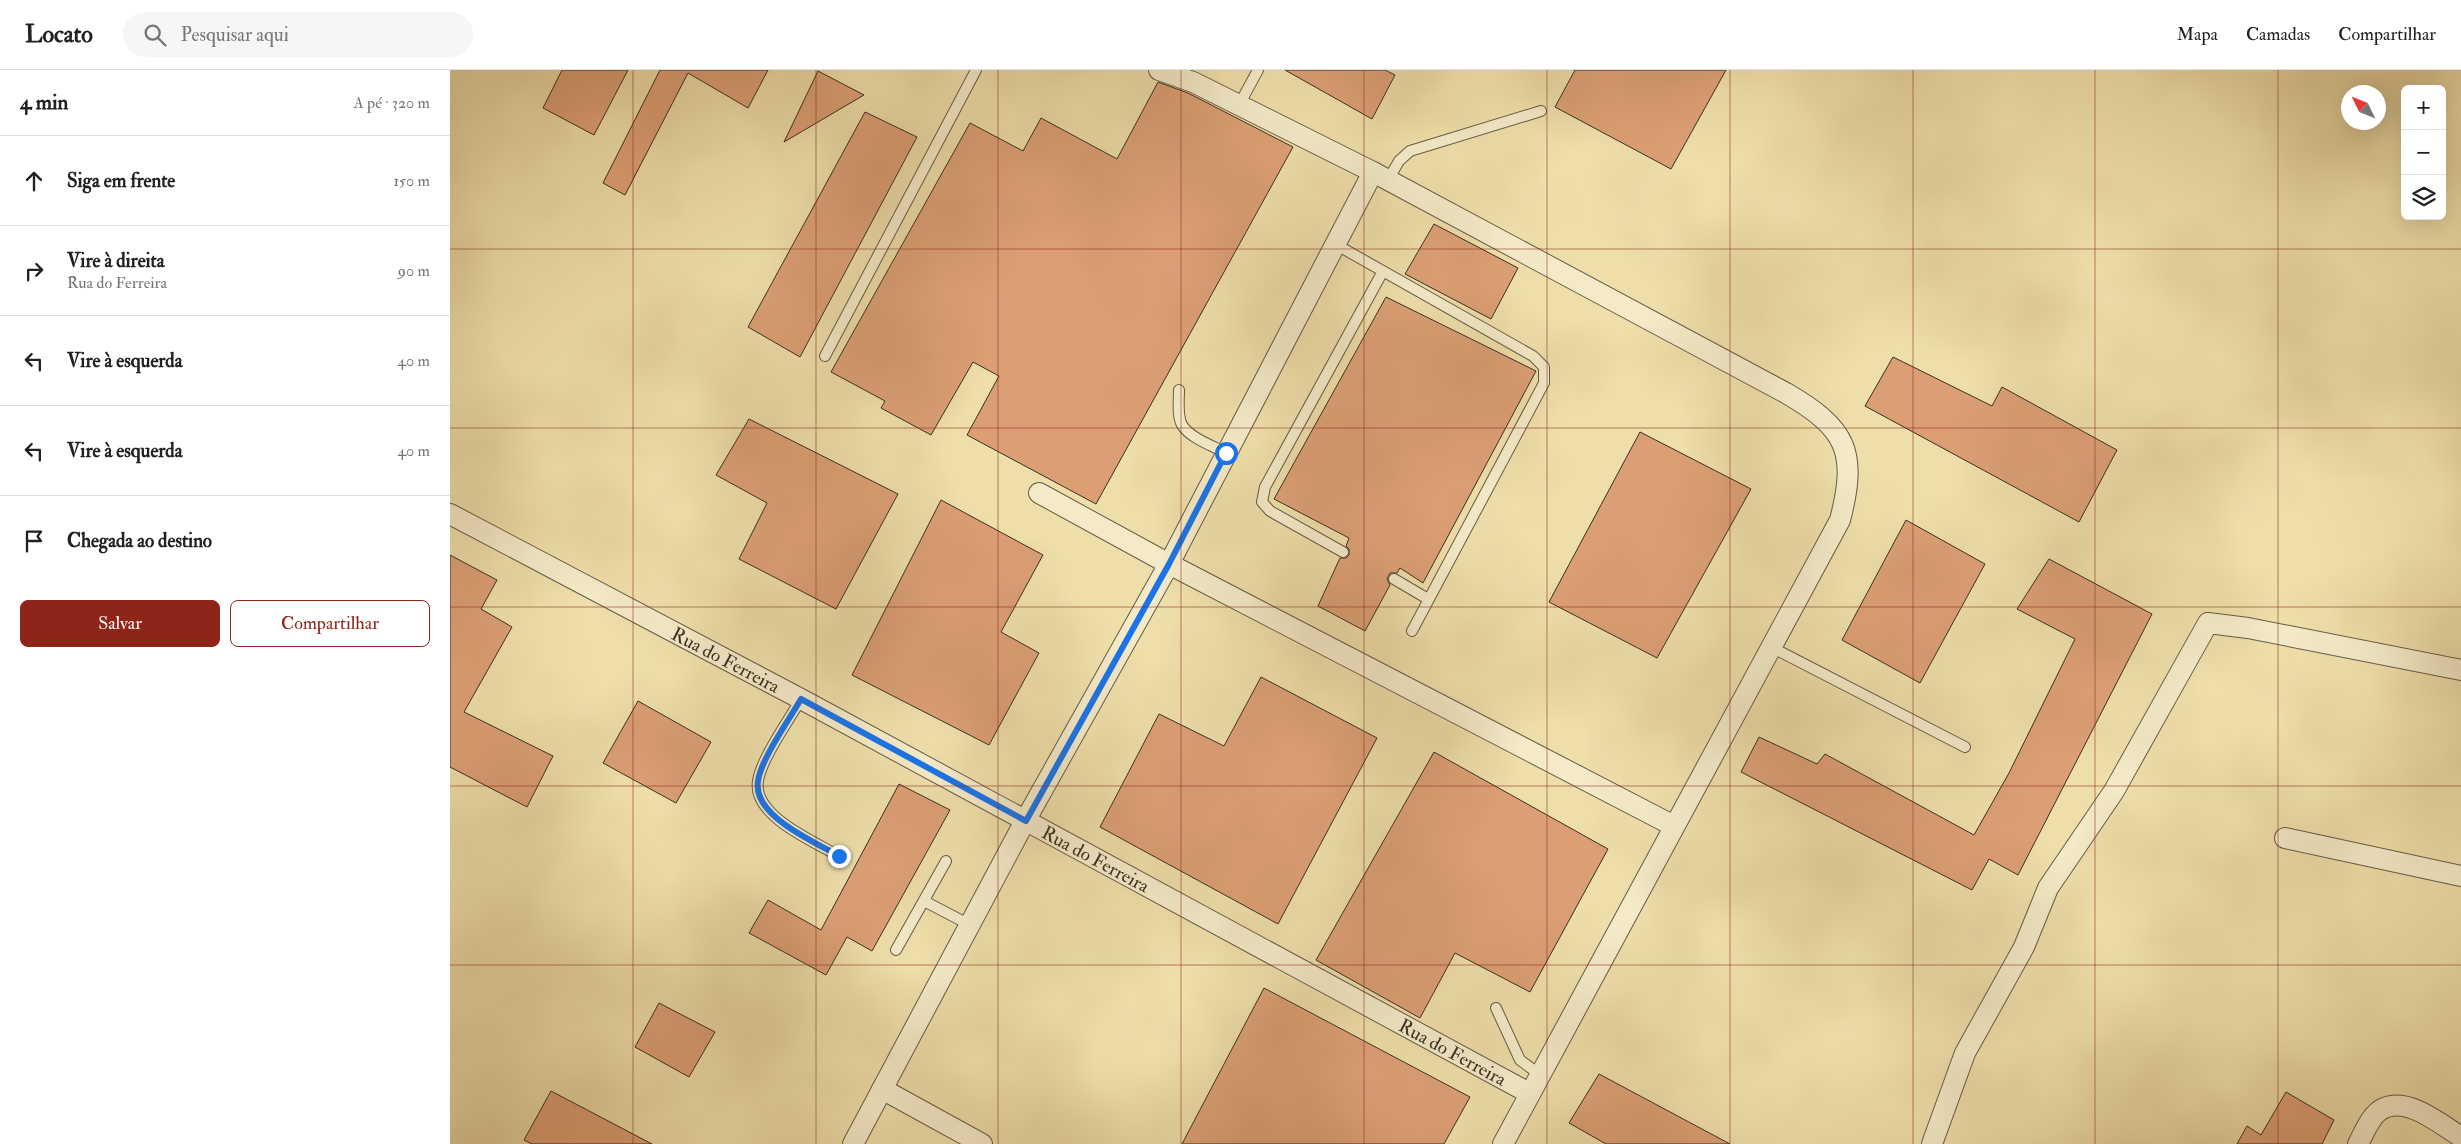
<!DOCTYPE html>
<html lang="pt">
<meta charset="utf-8">
<style>
:root{--surface:#fff;--page:#f6f6f6;--text:#202124;--muted:#757577;--line:#e0e0e0;--accent:#8f2418}
body{margin:0;font-family:"IM FELL Double Pica",serif;background:var(--page);color:var(--text)}
.controls{position:absolute;right:15px;top:15px;display:grid;overflow:hidden;border-radius:8px;box-shadow:0 5px 20px #0002}
.controls button{width:45px;height:45px;display:grid;place-items:center;padding:0;border:0;border-bottom:1px solid var(--line);background:var(--surface);color:var(--text);font:25px sans-serif}
.compass{position:absolute;left:1891px;top:15px;width:45px;height:45px;border-radius:50%;background:var(--surface);box-shadow:0 5px 20px #0002;rotate:313deg}
.stop{position:absolute;width:15px;height:15px;margin:-11px;border:4px solid #1a73e8;border-radius:50%;background:#fff}
.stop.end{background:#1a73e8;border-color:#fff;box-shadow:0 1px 5px #0008}
.list{margin:0;padding:0;list-style:none}
h2{display:flex;justify-content:space-between;align-items:center;height:65px;margin:0;padding:0 20px;font-size:21px}
h2 small{font-size:16px;font-weight:400;color:var(--muted)}
.list li{display:grid;grid-template-columns:32px 1fr auto;gap:15px;align-items:center;box-sizing:border-box;height:90px;padding:0 20px;border-top:1px solid var(--line)}
.list b{display:block;font-size:19px;white-space:nowrap}
.list p{margin:0;font-size:16px;white-space:nowrap;color:var(--muted)}
.list em{font-size:16px;font-style:normal;color:var(--muted)}
.actions{display:flex;gap:10px;padding:15px 20px}
.actions a{flex:1;padding:11px 0;border:1px solid var(--accent);border-radius:8px;text-align:center;font-size:18px;color:var(--accent)}
.actions .main{background:var(--accent);color:#fff}
.icon{flex:none;width:28px;height:28px;fill:none;stroke:currentColor;stroke-width:2;stroke-linecap:round;stroke-linejoin:round}
.map{position:relative;flex:none;width:2011px;height:1074px;overflow:hidden}
header{display:flex;align-items:center;gap:30px;box-sizing:border-box;height:70px;padding:0 25px;background:var(--surface);border-bottom:1px solid var(--line)}
header strong{font-size:24px}
nav{display:flex;gap:28px;margin-inline-start:auto;font-size:18px}
.search{width:350px;height:45px;background:var(--page);display:flex;align-items:center;gap:12px;box-sizing:border-box;padding:0 18px;border-radius:28px;color:var(--muted);font-size:19px}
main{display:flex}
aside{flex:1;background:var(--surface)}
.map>svg:first-child{display:block}
.building{fill:#dc9f75;stroke:#392f23}
.lines{fill:none;stroke-linecap:round;stroke-linejoin:round}
.lane-casing{stroke:#665b45;stroke-width:12}
.street-casing{stroke:#665b45;stroke-width:22}
.lane{stroke:#f4eac8;stroke-width:10}
.street{stroke:#f4eac8;stroke-width:20}
.route{stroke:#1a73e8;stroke-width:6}
.grid{fill:none;stroke:#8f2418;stroke-width:1;stroke-opacity:0.55}
.labels{text-anchor:middle;stroke-width:5;stroke-linejoin:round;paint-order:stroke}
.street-label{font-size:19px;fill:#392f23;stroke:#f4eac8}
</style>
<header>
<strong>Locato</strong>
<div class="search"><svg class="icon" aria-label="search" viewBox="0 0 24 24"><circle cx="10" cy="10" r="6"/><path d="M15 15l6 6"/></svg>Pesquisar aqui</div>
<nav><a>Mapa</a><a>Camadas</a><a>Compartilhar</a></nav>
</header>
<main>
<aside>
<h2>4 min<small>A pé · 320 m</small></h2>
<ul class="list">
<li><svg class="icon" aria-label="ahead" viewBox="0 0 24 24"><path d="M12 20V5M6 11l6-6 6 6"/></svg><div><b>Siga em frente</b></div><em>150 m</em></li>
<li><svg class="icon" aria-label="right" viewBox="0 0 24 24"><path d="M7 20v-9h11M14 6l5 5-5 5"/></svg><div><b>Vire à direita</b><p>Rua do Ferreira</p></div><em>90 m</em></li>
<li><svg class="icon" aria-label="left" viewBox="0 0 24 24"><path d="M17 20v-9H6M10 6l-5 5 5 5"/></svg><div><b>Vire à esquerda</b></div><em>40 m</em></li>
<li><svg class="icon" aria-label="left" viewBox="0 0 24 24"><path d="M17 20v-9H6M10 6l-5 5 5 5"/></svg><div><b>Vire à esquerda</b></div><em>40 m</em></li>
<li><svg class="icon" aria-label="arrive" viewBox="0 0 24 24"><path d="M6 21V4h12l-3 4 3 4H6"/></svg><div><b>Chegada ao destino</b></div></li>
</ul>
<div class="actions"><a class="main">Salvar</a><a>Compartilhar</a></div>
</aside>
<div class="map">
<svg width="2011" height="1074" viewBox="0 0 2011 1074">
<rect width="100%" height="100%" fill="#eedeaa"/>
<filter id="stains"><feTurbulence type="fractalNoise" baseFrequency=".004" numOctaves="4"/><feColorMatrix values="0 0 0 0 .2 0 0 0 0 .09 0 0 0 0 .02 0 0 0 .5 -.17"/></filter>
<radialGradient id="worn" r=".72"><stop offset=".6" stop-color="#630" stop-opacity="0"/><stop offset="1" stop-color="#630" stop-opacity=".3"/></radialGradient>
<path class="building" d="M112,0h66l-34,65 -51,-27z
M210,0h108l-20,38 -60,-35 -63,122 -22,-12z
M835,0h100l10,5 -23,44z
M1125,0h151l-55,99 -116,-62z
M368,1l46,24 -80,47z
M708,12l30,11 105,54 -197,357 -129,-69 32,-59 -26,-14 -42,73 -50,-27 4,-7 -54,-29 139,-249 53,28 18,-33 76,41z
M415,42l52,25 -117,220 -52,-30z
M984,154l84,44 -27,51 -86,-45z
M936,227l150,74 -113,212 -23,-15 -3,5h-7l-3,6 3,6 -25,46 -47,-25 22,-48h6l3,-3v-6l-3,-3 3,-8 -75,-39z
M1443,287l99,49 10,-19 115,63 -38,72 -214,-116z
M299,349l149,75 -62,115 -97,-50 28,-56 -51,-28z
M1190,362l111,57 -94,169 -108,-56z
M491,430l102,55 -42,77 38,21 -50,92 -137,-70z
M1456,450l79,44 -65,119 -78,-43z
M0,485l47,25 -16,29 31,18 -48,85 89,44 -26,51 -77,-40z
M1599,489l103,55 -134,261 -29,-16 -17,31 -231,-118 18,-35 58,27 8,-10 149,81 35,-62 66,-134 -58,-30z
M811,607l116,61 -99,186 -178,-97 59,-113 65,32z
M188,631l73,41 -35,61 -73,-40z
M984,682l174,97 -78,143 -75,-39 -35,65 -104,-58z
M449,714l51,26 -78,141 -25,-14 -21,38 -77,-42 19,-33 53,30z
M814,918l206,109 -26,47h-262z
M209,933l56,29 -26,45 -54,-30z
M1149,1004l131,70h-124l-37,-21z
M101,1021l101,53h-120l-8,-4z
M1836,1022l48,28 -12,24h-85l10,-18 14,9z"/>
<g class="lines">
<defs>
<path id="lane" d="M789,35l19,-35
M938,110l11,-19 11,-10 131,-40
M885,174l198,112 11,11v16l-132,248
M375,286l151,-286
M729,320c0,10 -2,26 3,35 8,13 31,21 44,28
M893,482l-73,-41 -8,-9 3,-15 118,-216
M944,509l34,20
M1321,577l194,100
M351,629c-12,21 -40,60 -43,82 -6,35 57,61 81,75
M474,831l46,24
M446,880l50,-89
M1046,938l24,52 19,14"/>
<g id="street">
<path d="M709,0l34,12 180,90 413,221c60,35 72,58 54,127l-337,624"/>
<path d="M589,423l130,71 505,262"/>
<path id="s1" d="M0,444l351,185 728,394"/>
<path d="M1835,768l176,38"/>
<path d="M432,1019l100,55"/>
<path d="M403,1074l172,-323 144,-257 204,-392"/>
<path d="M1482,1074l33,-91 59,-106 24,-59 66,-97 94,-168 40,5 213,42"/>
<path d="M1908,1074c6,-11 11,-25 21,-33 25,-18 61,13 82,26"/>
</g>
</defs>
<use href="#lane" class="lane-casing"/>
<use href="#street" class="street-casing"/>
<use href="#lane" class="lane"/>
<use href="#street" class="street"/>
</g>
<g class="lines">
<path class="route" d="M389,786c-24,-14 -87,-40 -81,-75 3,-22 31,-61 43,-82l225,122 143,-257 57,-111"/>
</g>
<path class="grid" d="M183,0v1074M366,0v1074M548,0v1074M731,0v1074M914,0v1074M1097,0v1074M1280,0v1074M1463,0v1074M1645,0v1074M1828,0v1074M0,179h2011M0,358h2011M0,537h2011M0,716h2011M0,895h2011"/>
<g class="labels">
<g class="street-label">
<text dy="7" stroke="none"><textPath href="#s1" startOffset="312">Rua do Ferreira</textPath></text>
<text dy="7" stroke="none"><textPath href="#s1" startOffset="732">Rua do Ferreira</textPath></text>
<text dy="7" stroke="none"><textPath href="#s1" startOffset="1138">Rua do Ferreira</textPath></text>
</g>
</g>
<rect width="100%" height="100%" filter="url(#stains)"/>
<rect width="100%" height="100%" fill="url(#worn)"/>
</svg>
<div class="controls">
<button>+</button>
<button>−</button>
<button><svg class="icon" aria-label="layers" viewBox="0 0 24 24"><path d="M12 4l9 5-9 5-9-5zM3 14l9 5 9-5"/></svg></button>
</div>
<svg class="compass" viewBox="-18 -18 36 36"><path d="M0-13l5 13h-10z" fill="#e53935"/><path d="M0 13l5-13h-10z" fill="#757577"/></svg>
<div class="stop" style="left:776px;top:383px"></div>
<div class="stop end" style="left:389px;top:786px"></div>
</div>
</main>
